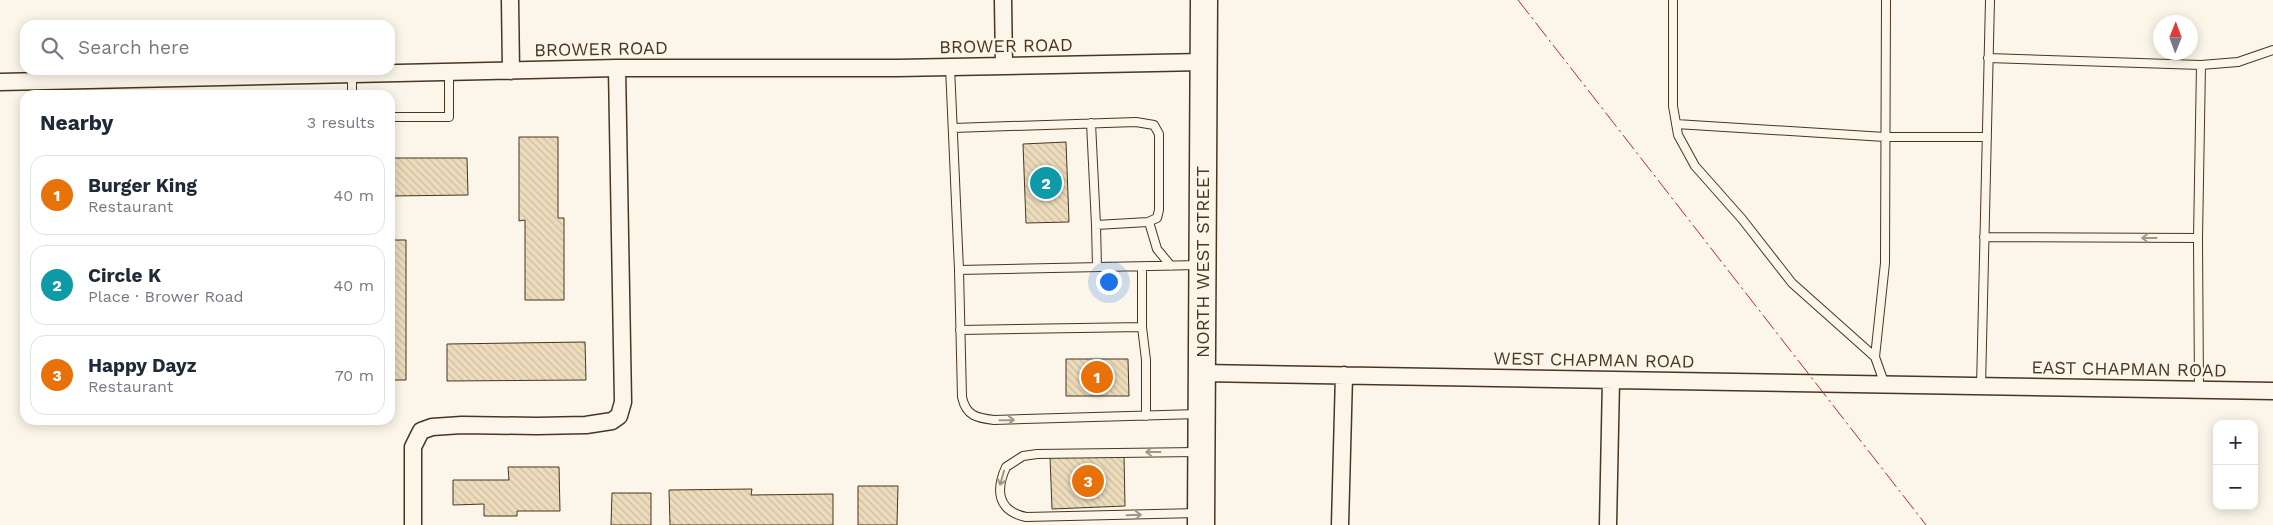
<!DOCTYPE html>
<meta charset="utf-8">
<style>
:root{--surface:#fff;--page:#f6f6f7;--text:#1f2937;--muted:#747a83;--line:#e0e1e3;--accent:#db2777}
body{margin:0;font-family:"Work Sans",sans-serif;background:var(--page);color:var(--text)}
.controls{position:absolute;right:15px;bottom:15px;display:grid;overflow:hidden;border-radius:10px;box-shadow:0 2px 12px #0003}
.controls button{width:45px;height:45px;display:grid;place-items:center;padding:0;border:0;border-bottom:1px solid var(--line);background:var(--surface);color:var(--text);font:25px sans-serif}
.compass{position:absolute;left:2153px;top:15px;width:45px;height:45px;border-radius:50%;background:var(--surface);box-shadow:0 2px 12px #0003;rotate:1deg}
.you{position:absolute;left:1108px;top:281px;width:18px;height:18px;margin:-12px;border:4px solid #fff;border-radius:50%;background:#1a73e8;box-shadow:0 0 0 8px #1a73e833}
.badge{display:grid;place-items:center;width:32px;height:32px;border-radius:50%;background:var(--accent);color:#fff;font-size:16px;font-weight:700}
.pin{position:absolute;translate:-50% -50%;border:2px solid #fff;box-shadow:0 1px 5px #0006}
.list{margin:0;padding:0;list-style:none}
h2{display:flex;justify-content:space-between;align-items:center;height:65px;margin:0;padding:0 20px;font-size:21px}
h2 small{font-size:16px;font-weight:400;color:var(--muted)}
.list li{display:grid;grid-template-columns:32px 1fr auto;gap:15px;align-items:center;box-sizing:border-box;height:80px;margin:0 10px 10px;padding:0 10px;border:1px solid var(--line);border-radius:15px}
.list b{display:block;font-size:19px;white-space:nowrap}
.list p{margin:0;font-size:16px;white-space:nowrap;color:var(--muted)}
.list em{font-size:16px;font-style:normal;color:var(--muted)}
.icon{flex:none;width:28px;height:28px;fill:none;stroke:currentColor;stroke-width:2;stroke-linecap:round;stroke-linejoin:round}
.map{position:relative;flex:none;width:2273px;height:525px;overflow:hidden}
.search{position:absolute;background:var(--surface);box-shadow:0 2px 12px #0003;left:20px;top:20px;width:375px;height:55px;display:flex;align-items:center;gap:12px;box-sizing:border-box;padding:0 18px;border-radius:15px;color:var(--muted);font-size:19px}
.panel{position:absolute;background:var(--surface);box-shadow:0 2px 12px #0003;left:20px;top:90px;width:375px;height:335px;border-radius:15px}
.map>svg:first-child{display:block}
.building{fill:url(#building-back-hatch);stroke:#4a3520}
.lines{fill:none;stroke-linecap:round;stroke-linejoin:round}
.lane-casing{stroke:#4a3520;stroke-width:10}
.street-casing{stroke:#4a3520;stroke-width:19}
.primary-casing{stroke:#4a3520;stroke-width:29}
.lane{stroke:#fbf6e9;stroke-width:8}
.street{stroke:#fbf6e9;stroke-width:16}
.primary{stroke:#fbf6e9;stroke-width:26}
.power{stroke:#c62828;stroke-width:1;stroke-dasharray:18 4 2.5 4;stroke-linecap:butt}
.oneway{stroke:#a29684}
.labels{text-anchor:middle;stroke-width:4;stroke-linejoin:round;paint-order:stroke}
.street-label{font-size:18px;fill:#4a3520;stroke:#fbf6e9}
</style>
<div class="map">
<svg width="2273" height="525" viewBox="0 0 2273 525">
<defs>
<pattern id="building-back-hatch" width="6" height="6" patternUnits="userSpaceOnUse" patternTransform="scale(1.25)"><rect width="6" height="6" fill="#ecdcbc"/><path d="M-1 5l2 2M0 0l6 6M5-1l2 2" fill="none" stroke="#ccbda1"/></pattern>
</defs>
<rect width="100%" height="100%" fill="#fbf6e9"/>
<path class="building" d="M519,137h39v81h6v82h-39v-80l-6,1z
M1066,142l3,80 -43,1 -3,-79z
M390,158h77l1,37 -78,1z
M390,240h16v140h-16z
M585,342l1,38 -139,1v-37z
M1066,359h62l1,37h-63z
M1124,456l1,50 -73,3 -2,-52z
M508,467h51l1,44h-43v5h-33v-12l-31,1v-25h56z
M858,486h40l-1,39h-39z
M752,489l-1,6 82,-1v31h-163l-1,-35z
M612,493h39v32h-40z"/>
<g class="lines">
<defs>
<path id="lane" d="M1673,0v106l5,29 17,31 47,53 50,64 83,74
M1988,58l213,7 37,-3 35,-12
M950,67l9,203 240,-5
M352,74v21
M390,117h59v-45
M1091,123l5,102
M1676,124l209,13h102
M953,128l183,-6 18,3 5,9v76l-2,8 -9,4 -52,3 1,42
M1149,222l8,27 14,17
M1984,237l214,1
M959,270l3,127c4,19 15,21 32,23l204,-6
M1142,327l4,33v56
M960,330l182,-3v-60
M1885,385l-10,-28 10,-94 1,-263
M1981,387l9,-387
M2199,390l-1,-152 3,-173
M1197,452l-160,2 -14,2 -17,11c-11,24 -8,44 20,50l172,-4"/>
<path id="street" d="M510,0l1,71
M1003,0l1,66
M0,82l617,-14h280l306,-6
M1203,373l1070,18
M413,525v-78l8,-16 11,-4 30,-2 75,1 49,-1 26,-4 7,-5 4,-14 -6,-334
M1340,525l4,-150
M1608,525l3,-145"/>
<path id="primary" d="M1201,525l3,-525"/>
</defs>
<use href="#lane" class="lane-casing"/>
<use href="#street" class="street-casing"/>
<use href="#primary" class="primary-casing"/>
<use href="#lane" class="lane"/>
<use href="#street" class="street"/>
<use href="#primary" class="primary"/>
<path class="power" d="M1518,0l408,525"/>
</g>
<defs><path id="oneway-shaft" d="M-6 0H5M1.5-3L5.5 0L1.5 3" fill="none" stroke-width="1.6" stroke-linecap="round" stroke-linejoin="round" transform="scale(1.25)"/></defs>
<g class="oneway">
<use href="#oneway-shaft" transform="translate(2149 238) rotate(-180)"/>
<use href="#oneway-shaft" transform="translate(1007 420) rotate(-1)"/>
<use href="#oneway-shaft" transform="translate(1153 452) rotate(-180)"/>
<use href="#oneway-shaft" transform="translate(1002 478) rotate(106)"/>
<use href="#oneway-shaft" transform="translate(1134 515) rotate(-2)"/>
</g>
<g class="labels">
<g class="street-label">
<text transform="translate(1006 46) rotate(-1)" y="6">BROWER ROAD</text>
<text transform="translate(601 49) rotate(-1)" y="6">BROWER ROAD</text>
<text transform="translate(1203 262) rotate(-90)" y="6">NORTH WEST STREET</text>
<text transform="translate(1594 360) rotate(1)" y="6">WEST CHAPMAN ROAD</text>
<text transform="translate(2129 369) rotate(1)" y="6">EAST CHAPMAN ROAD</text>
</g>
</g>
</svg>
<div class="controls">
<button>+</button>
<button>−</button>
</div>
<svg class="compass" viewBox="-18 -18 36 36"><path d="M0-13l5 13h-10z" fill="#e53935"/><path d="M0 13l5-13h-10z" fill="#747a83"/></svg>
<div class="you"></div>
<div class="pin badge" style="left:1097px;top:377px;background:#e8710a">1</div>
<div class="pin badge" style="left:1046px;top:183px;background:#0f9aa8">2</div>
<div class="pin badge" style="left:1088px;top:481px;background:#e8710a">3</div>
<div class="search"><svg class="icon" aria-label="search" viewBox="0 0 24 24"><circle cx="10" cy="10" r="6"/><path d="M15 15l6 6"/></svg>Search here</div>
<section class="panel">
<h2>Nearby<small>3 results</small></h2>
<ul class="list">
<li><span class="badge" style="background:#e8710a">1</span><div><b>Burger King</b><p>Restaurant</p></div><em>40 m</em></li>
<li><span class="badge" style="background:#0f9aa8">2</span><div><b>Circle K</b><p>Place · Brower Road</p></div><em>40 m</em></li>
<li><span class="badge" style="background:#e8710a">3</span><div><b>Happy Dayz</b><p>Restaurant</p></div><em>70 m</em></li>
</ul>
</section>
</div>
